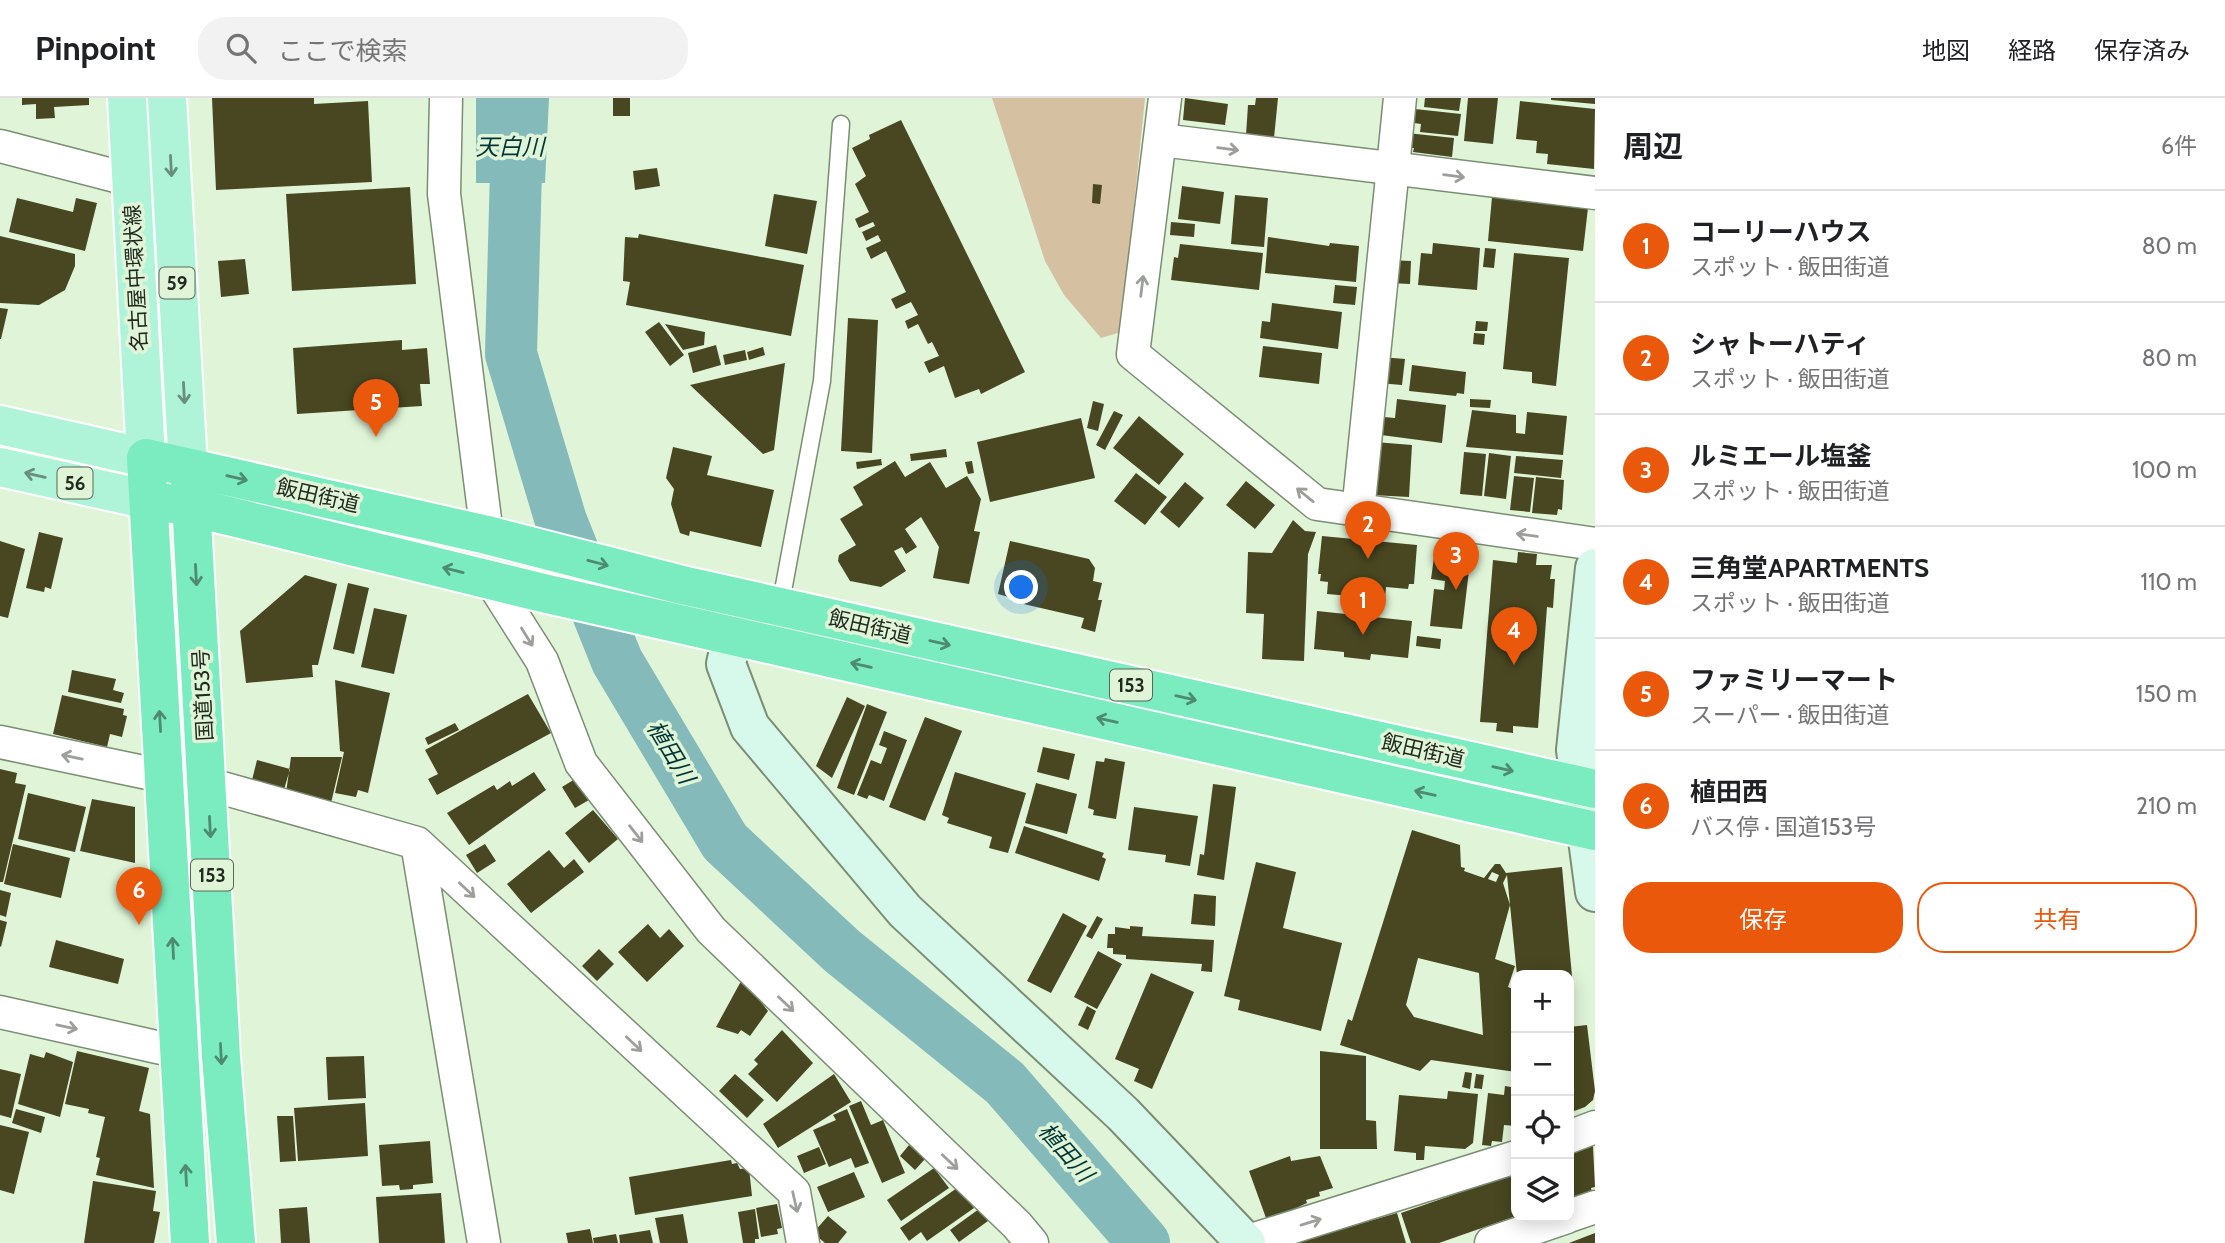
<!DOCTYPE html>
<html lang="ja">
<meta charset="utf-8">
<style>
:root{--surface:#fff;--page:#f2f2f2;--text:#202124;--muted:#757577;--line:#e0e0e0;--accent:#ea580c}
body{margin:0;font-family:Cabin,"Noto Sans JP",sans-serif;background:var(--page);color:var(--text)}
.controls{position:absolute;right:21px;bottom:21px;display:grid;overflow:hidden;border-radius:14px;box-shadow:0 4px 18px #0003}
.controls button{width:63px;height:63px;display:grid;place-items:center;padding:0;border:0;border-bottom:2px solid var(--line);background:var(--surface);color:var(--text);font:35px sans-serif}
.you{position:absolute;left:1022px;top:490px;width:24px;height:24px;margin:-18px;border:5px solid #fff;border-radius:50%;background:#1a73e8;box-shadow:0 0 0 10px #1a73e833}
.badge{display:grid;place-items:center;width:46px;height:46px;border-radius:50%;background:var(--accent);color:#fff;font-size:23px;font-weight:700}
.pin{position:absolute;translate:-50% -58px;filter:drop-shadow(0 2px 4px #0008)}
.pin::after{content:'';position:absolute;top:37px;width:24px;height:21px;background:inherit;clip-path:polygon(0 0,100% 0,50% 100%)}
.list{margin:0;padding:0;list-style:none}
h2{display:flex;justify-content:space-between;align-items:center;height:91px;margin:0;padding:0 28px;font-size:30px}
h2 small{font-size:23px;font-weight:400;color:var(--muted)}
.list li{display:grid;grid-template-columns:46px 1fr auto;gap:21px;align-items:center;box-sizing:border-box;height:112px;padding:0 28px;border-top:2px solid var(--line)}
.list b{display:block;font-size:26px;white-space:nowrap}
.list p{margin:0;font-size:23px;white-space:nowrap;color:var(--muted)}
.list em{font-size:23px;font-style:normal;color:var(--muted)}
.actions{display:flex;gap:14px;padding:21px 28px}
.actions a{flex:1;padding:16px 0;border:2px solid var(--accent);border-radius:28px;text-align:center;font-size:24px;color:var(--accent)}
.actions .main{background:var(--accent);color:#fff}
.icon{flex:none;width:38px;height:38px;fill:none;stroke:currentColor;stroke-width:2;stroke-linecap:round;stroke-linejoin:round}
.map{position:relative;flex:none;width:1595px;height:1145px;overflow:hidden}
header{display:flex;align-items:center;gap:42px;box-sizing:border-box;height:98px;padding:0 35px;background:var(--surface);border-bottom:2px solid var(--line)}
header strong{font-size:33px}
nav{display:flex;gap:38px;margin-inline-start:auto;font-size:24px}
.search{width:490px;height:63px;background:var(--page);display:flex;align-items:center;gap:18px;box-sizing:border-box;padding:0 24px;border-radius:28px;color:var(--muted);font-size:26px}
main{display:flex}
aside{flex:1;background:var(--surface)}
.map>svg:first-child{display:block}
.green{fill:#d5c0a1}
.water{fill:#84baba}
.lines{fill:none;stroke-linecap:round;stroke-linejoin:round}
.river{stroke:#84baba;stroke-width:52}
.building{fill:#484721;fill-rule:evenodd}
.lane-casing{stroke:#7b8e73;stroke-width:19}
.street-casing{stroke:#7b8e73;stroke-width:35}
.secondary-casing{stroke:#7b8e73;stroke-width:42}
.primary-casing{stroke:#fff;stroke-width:42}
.highway-casing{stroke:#fff;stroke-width:42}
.lane{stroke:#fff;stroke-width:16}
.street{stroke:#fff;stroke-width:32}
.secondary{stroke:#d7f9ec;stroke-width:38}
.primary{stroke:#aff4d9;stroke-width:38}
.highway{stroke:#7aecc0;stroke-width:38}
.oneway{stroke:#9c9f9a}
.oneway2{stroke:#688f7c}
.oneway3{stroke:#4e8b70}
.labels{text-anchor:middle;stroke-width:7;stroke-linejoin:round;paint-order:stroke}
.shield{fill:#e0f5d8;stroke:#5b6756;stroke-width:2}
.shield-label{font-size:19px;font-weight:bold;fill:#222a1f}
.street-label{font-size:21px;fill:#222a1f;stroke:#e0f5d8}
.water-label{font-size:23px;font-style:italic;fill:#003535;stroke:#e0f5d8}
</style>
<header>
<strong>Pinpoint</strong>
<div class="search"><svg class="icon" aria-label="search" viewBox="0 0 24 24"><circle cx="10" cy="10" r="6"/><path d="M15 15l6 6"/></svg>ここで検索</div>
<nav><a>地図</a><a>経路</a><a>保存済み</a></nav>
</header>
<main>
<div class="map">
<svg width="1595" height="1145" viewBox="0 0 1595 1145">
<rect width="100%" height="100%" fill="#e0f5d8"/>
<path class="green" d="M992,0h153l-24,234 -20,6 -37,-43 -19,-34z"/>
<path class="water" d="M476,0h73l-4,85h-69z"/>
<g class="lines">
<path class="river" d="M518,0l-7,256 50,167 56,140 108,181 117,109 163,132 139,160"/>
</g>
<path class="building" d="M22,0h67v7l-35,2 1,11 -19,1v-15l-14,1z
M212,0h102v6l54,-3 4,81 -156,8z
M613,0h17v18h-17z
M1185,0l43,6 -3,21 -42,-5z
M1256,0h22l-4,40 -28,-3 2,-30h7z
M1425,0h36l-2,13 -35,-4z
M1468,0h30l-5,46 -29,-3z
M1551,0h44v6l-44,-4z
M1520,3l75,8 -1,60 -47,-5 1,-10 -12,-1 1,-12 -21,-2z
M1415,11l46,5 -3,22 -38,-4 1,-8 -7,-1z
M901,22l124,252 -44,22 -2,-5 -24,9 -11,-32 -15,7 -5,-11 15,-6 -7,-14 -4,2 -10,-20 -10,5 -3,-8 13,-6 -7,-13 -15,7 -5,-10 15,-7 -20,-41 -15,8 -5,-11 15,-7 -3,-6 -12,6 -4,-9 13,-6 -2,-4 -14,6 -4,-9 14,-7 -14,-28 11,-8 -14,-28 18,-9 -1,-4z
M1407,35l47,5 -2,19 -39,-5 1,-4h-9z
M657,70l3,18 -25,4 -2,-19z
M1093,86l9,1 -2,19 -8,-1z
M1182,88l42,6 -4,32 -42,-5z
M410,89l6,97 -124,7 -6,-97z
M774,96l43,7 -10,53 -42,-8z
M1235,97l33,3 -4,49 -33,-3z
M1492,99l96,11 -5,43 -95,-10z
M17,100l56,14 3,-14 21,5 -12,48 -76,-19z
M1171,124l24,2 -1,13 -24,-2z
M639,136l165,31 -13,71 -165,-31 4,-23 -7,-1 2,-44 13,1z
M0,138l75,18v12l-10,24 -26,15 -39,-2z
M1268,139l61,9 1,-3 29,3 -3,36 -91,-9z
M1433,145l47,5 -3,42 -59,-5 3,-32 11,1z
M1180,146l83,9 -4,37 -88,-10 3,-23 4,1z
M1485,150l11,1 -2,19 -11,-1z
M1514,155l55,5 -13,128 -24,-3v-11l-29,-3z
M245,161l4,35 -28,3 -3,-36z
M1389,162l22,1 -1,23 -22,-1z
M1335,187l22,2 -2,18 -22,-2z
M1272,205l70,9 -4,37 -78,-11 2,-17 8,1z
M0,210l8,1 -7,30h-1z
M848,220l30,2 -6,133 -31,-2z
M1476,223l12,1 -1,9h-12z
M659,224l25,33 -14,11 -25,-34z
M665,226l40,8 -1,13 -21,5z
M1474,235l11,1 -1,11 -11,-1z
M402,242v10l25,-2 3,36h-10l2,22 -125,8 -4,-66z
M716,247l5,20 -28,8 -5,-20z
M1263,248l59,7 -3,31 -60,-7z
M763,249l2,8 -16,5 -2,-8z
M745,252l2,10 -22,5 -2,-10z
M1381,259l24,2 -3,26 -24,-2z
M785,265l-11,87 -11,4 -73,-69z
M1412,267l54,7 -2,22 -7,-1 -1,3 -47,-5z
M1397,301l49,6 -4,38 -61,-8 3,-18 11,1z
M1470,301l21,1 -1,8 -20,-1z
M1093,303l11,3 -6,27 -11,-3z
M1472,312l44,5v18l9,1 2,-22 40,4 -4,39 -97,-8z
M1114,313l9,4 -18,35 -9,-5z
M1139,318l45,38 -25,31 -46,-37z
M1081,320l14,60 -105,24 -13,-60z
M1375,344l37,3 -3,52 -37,-2z
M673,349l39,9 -5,19 67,15 -13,57 -71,-16 -1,5 -9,-3 -9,-29 3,-15 -8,-11z
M946,351l1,8 -36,4 -1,-7z
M1464,354l22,2 -4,42 -22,-2z
M1489,355l22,3 -5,43 -22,-3z
M1516,358l47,4 -2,18 -47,-5z
M881,361l1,6 -25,4 -1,-7z
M895,363l10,16 25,-15 16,26 21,-12 14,23 -7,32 6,1 -11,52 -36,-6 6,-31 -18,-30 -16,12 12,18 -11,7 -4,-7 -8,4 12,20 -25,16 -31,-6 -12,-20 1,-6 17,-10 -16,-26 23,-14 -10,-18z
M972,363l2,12 -6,1 -3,-12z
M1136,375l31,24 -22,28 -31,-24z
M1514,378l20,2 -4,34 -20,-2z
M1536,379l28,3 -2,30 -4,-1 -1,6 -25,-2z
M1246,383l29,24 -20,24 -29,-24z
M1185,384l19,16 -25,30 -19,-16z
M1293,422l12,11 11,1 -8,22 -4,107 -42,-2 2,-45 -18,-1 2,-61 24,1z
M39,434l24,6 -12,51 -6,-2 -1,5 -18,-4z
M1322,438l95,9 -3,39h-5l-1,5 -22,-2 -1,12 -58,-5 1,-12 -8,-1 1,-7h-3z
M0,443l25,8 -17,69 -8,-2z
M1010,443l79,18 6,9 -2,13 9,2 -4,17h4l-7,32 -14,-4 3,-10 -73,-17 1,-3 -14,-4z
M1435,452l36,4 -9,75 -32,-3 4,-37 10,1 1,-9 -14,-2z
M1518,454l19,2 -1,11h16l-2,14h5l-2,29 -6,-1 -9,121 -25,-2v7l-17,-2 1,-8 -17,-1 13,-162 24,3z
M305,477l32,9 -19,81h-6l1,12 -67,6 -6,-52z
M348,485l21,5 -15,66 -21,-5z
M374,510l33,7 -13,59 -33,-7z
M1317,513l95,10 -4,37 -37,-4 -1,6 -26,-3v-5l-30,-3z
M1417,538l24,3 -1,10 -24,-3z
M72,572l44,9 -3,11 11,3 -3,10 -53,-11z
M335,582l55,13 -22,100 -10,-3 -2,7 -21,-4 9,-41 -4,-1z
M528,596l23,39 -114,62 -9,-16 10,-5 -13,-24z
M62,597l62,14 -1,6 4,1 -5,21 -12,-3 -3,13 -54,-13z
M847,599l18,9 -33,72 -16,-12z
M867,606l20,8 -33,83 -17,-7z
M925,619l37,14 -37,90 -36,-14z
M455,625l4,7 -31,15 -3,-7z
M884,633l23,9 -23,61 -15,-6 -2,4 -10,-4 14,-35 10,4 6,-16 -8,-3z
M1043,649l32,7 -6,26 -32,-8z
M291,659h51l-11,46 -45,-10z
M1105,660l20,4 -9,57 -23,-4 1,-5 -6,-2 8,-47 8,1z
M257,662l33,9 -7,24 -32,-9z
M0,671l17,4 -2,10 11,2 -23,97h-3z
M534,674l12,18 -77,55 -22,-32 47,-28 3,5 13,-9 2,5z
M955,674l71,21 -18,60 -19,-5 3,-11 -45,-14 2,-5 -7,-3z
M575,681l14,21 -14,8 -13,-21z
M1036,685l41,11 -10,40 -42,-11z
M1213,686l23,3 -12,93 -27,-5 3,-21 4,1z
M28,695l58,14 -11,45 -57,-13z
M92,701l43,8v56l-55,-12z
M1134,709l64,9 -8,50 -25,-4 1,-7 -38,-5z
M593,712l25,29 -29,24 -24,-30z
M1024,728l80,27 -2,4 4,2 -7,22 -84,-28z
M1412,732l48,15 1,22 4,1 -1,3 20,7 11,-14h5l6,9 56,-6 11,120 -4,1v-13h-52l-10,-100 -4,8 7,22 -15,54 20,7 -7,21 7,3 1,82 -85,-12 -11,11 -80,-26 8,-26 4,2zM1492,774l7,3 -3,7 -8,-3zM1418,860l61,15 4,62 -69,-18 -8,-12z
M13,746l57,14 -9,40 -57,-14z
M485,746l11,17 -19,12 -11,-18z
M549,752l15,18 10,-9 10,13 -53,41 -24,-29z
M1256,764l40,10 -13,56 59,15 -21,88 -83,-21 2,-10 -16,-4z
M0,792l11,3 -5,24 -6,-2z
M1194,796l22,2 -1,30 -24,-2z
M1063,815l24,13 -36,67 -24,-12z
M1097,818l6,3 -11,20 -6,-3z
M0,822l7,2 -6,25 -1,-1z
M648,826l12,14 9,-9 15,17 -37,36 -29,-30z
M1130,828l13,1 -1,9 72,4 -2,32 -11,-1 1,-7 -76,-5v-4l-13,-1v-6h-6l1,-14h7v-7l15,2z
M56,842l68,19 -6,25 -69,-17z
M599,851l15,15 -17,17 -15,-15z
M1098,853l24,13 -25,45 -23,-12z
M1151,875l43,19 -42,97 -18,-8 5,-12 -24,-10z
M740,885h6l22,28 -18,25 -9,-6 -3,4 -22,-7z
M1087,908l9,5 -8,19 -10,-5z
M1587,927l8,66 -2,9 -8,7 -16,6v-86z
M782,932l31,33 -36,39 -29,-28 10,-10 -4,-4z
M77,953l72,17 -10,43 11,3 4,74 -58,-13 4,-17 -4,-1 9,-40 -17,-4 1,-4 -24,-5z
M1320,953l46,5v64l10,1 1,28h-57z
M46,954l27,10 -13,55 -42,-13 12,-50 14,4z
M364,958l2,42 -38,2 -2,-43z
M0,971l21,5 -10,44 -11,-3z
M1465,974l7,1 -2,16 -8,-2z
M735,976l29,26 -17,18 -28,-27z
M834,976l17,28 -73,46 -15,-24z
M1476,976l8,1 -2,14 -8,-1z
M1505,988l11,2v38l-12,-1 -2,17 -10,-1 -1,5 -9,-1 6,-52 16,2z
M1448,993l30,3 -5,49 -8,6 -40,-3 -1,14h-8v-7l-22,-2 5,-56 48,4z
M861,1003l10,24 12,-5 22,53 -23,10 -33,-77z
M365,1005l3,53 -70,5 -4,-53z
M16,1011l29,8 -4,16 -29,-10z
M847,1011l22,54 -14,5 -4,-10 -22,9 -16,-37 23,-10 -3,-5z
M277,1018h16l3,45 -16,1z
M0,1027l29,7 -15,62 -14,-4z
M430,1043l3,42 -20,2v4l-13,1 -1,-5 -17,1 -3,-41z
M909,1047l16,14 -10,11 -15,-14z
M1593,1048l2,41 -4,1 1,4 -23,9v-46z
M819,1049l7,17 -22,9 -7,-17z
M1290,1058l1,5 29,-5 13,32 -14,4 1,4 -14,4 1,3 -15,7 -26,8 -17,-47z
M731,1062l1,4 5,-1 3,6 9,-1 3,28 -117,19 -6,-38z
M934,1070l15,20 -48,33 -14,-21z
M854,1074l11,25 -37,15 -11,-25z
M1516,1075v43l-77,27h-28l-10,-30z
M93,1083l63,10 -3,20 7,1 -6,31h-70z
M957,1090l17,20 -47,33 -6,-9 -12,9 -9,-13z
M441,1095l4,50h-66l-3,-46z
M777,1106l5,24 -5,1 1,5 -17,3 -5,-29z
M307,1109l3,36h-29l-2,-34z
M755,1111l4,30h-4v4h-12l-5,-31z
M979,1111l9,12 -29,21 -9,-12z
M1397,1115l9,30h-109v-1z
M683,1116l5,29h-28l-5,-25z
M828,1118l19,16 -9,11h-13l-12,-10z
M590,1131l3,14h-25l-2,-10z
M650,1132l3,13h-33l-1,-8z
M1595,1135v10h-26z
M616,1136l2,9h-24l-1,-5z"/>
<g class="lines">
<defs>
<path id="lane" d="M780,509l42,-226 19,-257"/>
<path id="street" d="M446,0l-2,96 43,341
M1165,0l-32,256 184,150 278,40
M1161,42l434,53
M0,48l131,34
M1358,414l42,-414
M490,481l52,82 39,102 130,167 306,295 15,18
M0,644l162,34
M208,686l209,59 377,349 9,51
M417,745l67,400
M0,914l179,40
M1569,1039l26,-10
M1569,1118l26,-9
M1245,1144l271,-85
M1491,1145l76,-26"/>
<path id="secondary" d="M1595,470l-19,182 19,142
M732,538l-6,28 24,63 155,184 218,203 123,129"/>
<path id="primary" d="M167,0l21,369
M0,327l146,33 -19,-360
M0,369l149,33"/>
<path id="highway" d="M190,385l31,574 15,186
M149,402l43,7 351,86 1052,238
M190,1145l-44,-785 341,77 195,50 913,204"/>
</defs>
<use href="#lane" class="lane-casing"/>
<use href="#street" class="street-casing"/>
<use href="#secondary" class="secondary-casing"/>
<use href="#primary" class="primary-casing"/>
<use href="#highway" class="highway-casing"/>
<use href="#lane" class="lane"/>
<use href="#street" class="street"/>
<use href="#secondary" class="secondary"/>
<use href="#primary" class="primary"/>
<use href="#highway" class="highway"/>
</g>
<defs><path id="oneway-shaft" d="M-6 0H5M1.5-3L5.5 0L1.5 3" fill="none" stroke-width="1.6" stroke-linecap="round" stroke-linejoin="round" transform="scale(1.75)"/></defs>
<g class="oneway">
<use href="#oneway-shaft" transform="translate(1228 51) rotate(7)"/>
<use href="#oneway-shaft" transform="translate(1454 78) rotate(7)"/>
<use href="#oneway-shaft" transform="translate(1142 188) rotate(-83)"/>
<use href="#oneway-shaft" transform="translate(1305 397) rotate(-141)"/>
<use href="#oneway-shaft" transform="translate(1527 437) rotate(-172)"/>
<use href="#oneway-shaft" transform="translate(527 539) rotate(58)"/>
<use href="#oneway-shaft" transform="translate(72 659) rotate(-168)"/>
<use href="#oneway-shaft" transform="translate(636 736) rotate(52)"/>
<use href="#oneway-shaft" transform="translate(467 792) rotate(43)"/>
<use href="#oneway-shaft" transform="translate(786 906) rotate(44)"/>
<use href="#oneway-shaft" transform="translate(67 929) rotate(12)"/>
<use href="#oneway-shaft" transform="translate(634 946) rotate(43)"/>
<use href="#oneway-shaft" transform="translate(950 1064) rotate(43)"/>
<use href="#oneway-shaft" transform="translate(795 1104) rotate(77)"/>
<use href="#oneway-shaft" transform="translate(1311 1124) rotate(-17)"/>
</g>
<g class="oneway2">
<use href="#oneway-shaft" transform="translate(171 68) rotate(87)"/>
<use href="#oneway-shaft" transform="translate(184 295) rotate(87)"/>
<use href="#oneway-shaft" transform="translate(35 377) rotate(-167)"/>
</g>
<g class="oneway3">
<use href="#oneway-shaft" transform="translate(237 380) rotate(13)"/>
<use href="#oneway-shaft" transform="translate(598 465) rotate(15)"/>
<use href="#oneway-shaft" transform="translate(453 472) rotate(-166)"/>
<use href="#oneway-shaft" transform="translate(196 477) rotate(87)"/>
<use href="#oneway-shaft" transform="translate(940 545) rotate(13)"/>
<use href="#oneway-shaft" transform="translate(861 567) rotate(-167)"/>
<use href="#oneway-shaft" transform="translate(1186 600) rotate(13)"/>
<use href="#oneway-shaft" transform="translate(1107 622) rotate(-167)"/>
<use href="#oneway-shaft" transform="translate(160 623) rotate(-93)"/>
<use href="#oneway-shaft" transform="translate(1503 671) rotate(13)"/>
<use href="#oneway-shaft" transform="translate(1425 695) rotate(-167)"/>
<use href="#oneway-shaft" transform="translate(210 729) rotate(87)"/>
<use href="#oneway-shaft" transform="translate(173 850) rotate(-93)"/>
<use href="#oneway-shaft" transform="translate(221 956) rotate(87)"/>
<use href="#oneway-shaft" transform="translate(186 1077) rotate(-93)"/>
</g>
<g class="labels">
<g class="shield">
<rect x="159.5" y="169.5" width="35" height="31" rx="5"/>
<rect x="57.5" y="369.5" width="35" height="31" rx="5"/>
<rect x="1110" y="571.5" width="42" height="31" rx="5"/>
<rect x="191" y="761.5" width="42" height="31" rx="5"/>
</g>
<g class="shield-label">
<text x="177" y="192">59</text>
<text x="75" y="392">56</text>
<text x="1131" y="594">153</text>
<text x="212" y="784">153</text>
</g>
<g class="street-label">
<text transform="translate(136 180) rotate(-93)" y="7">名古屋中環状線</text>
<text transform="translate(318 398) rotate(13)" y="7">飯田街道</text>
<text transform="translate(870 529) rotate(13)" y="7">飯田街道</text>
<text transform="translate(203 597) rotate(-93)" y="7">国道153号</text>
<text transform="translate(1423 653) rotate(13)" y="7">飯田街道</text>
</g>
<g class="water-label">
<text x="510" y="57">天白川</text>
<text transform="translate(671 654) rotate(59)" y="8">植田川</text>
<text transform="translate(1066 1054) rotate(49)" y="8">植田川</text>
</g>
</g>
</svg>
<div class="controls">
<button>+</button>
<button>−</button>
<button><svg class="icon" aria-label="locate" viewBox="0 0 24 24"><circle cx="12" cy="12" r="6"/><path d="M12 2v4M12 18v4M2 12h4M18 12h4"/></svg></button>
<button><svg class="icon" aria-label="layers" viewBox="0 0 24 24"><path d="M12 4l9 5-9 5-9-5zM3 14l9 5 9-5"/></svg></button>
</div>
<div class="you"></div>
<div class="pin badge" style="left:1363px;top:537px">1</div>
<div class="pin badge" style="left:1368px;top:461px">2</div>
<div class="pin badge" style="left:1456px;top:492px">3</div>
<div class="pin badge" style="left:1514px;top:567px">4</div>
<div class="pin badge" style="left:376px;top:339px">5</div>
<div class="pin badge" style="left:139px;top:827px">6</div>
</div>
<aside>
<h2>周辺<small>6件</small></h2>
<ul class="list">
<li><span class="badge">1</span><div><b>コーリーハウス</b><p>スポット · 飯田街道</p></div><em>80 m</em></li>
<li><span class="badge">2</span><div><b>シャトーハティ</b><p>スポット · 飯田街道</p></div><em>80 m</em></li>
<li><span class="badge">3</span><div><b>ルミエール塩釜</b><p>スポット · 飯田街道</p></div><em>100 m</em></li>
<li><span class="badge">4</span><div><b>三角堂APARTMENTS</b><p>スポット · 飯田街道</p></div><em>110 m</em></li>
<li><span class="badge">5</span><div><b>ファミリーマート</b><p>スーパー · 飯田街道</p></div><em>150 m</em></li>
<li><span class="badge">6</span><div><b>植田西</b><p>バス停 · 国道153号</p></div><em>210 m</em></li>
</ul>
<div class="actions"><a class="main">保存</a><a>共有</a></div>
</aside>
</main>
